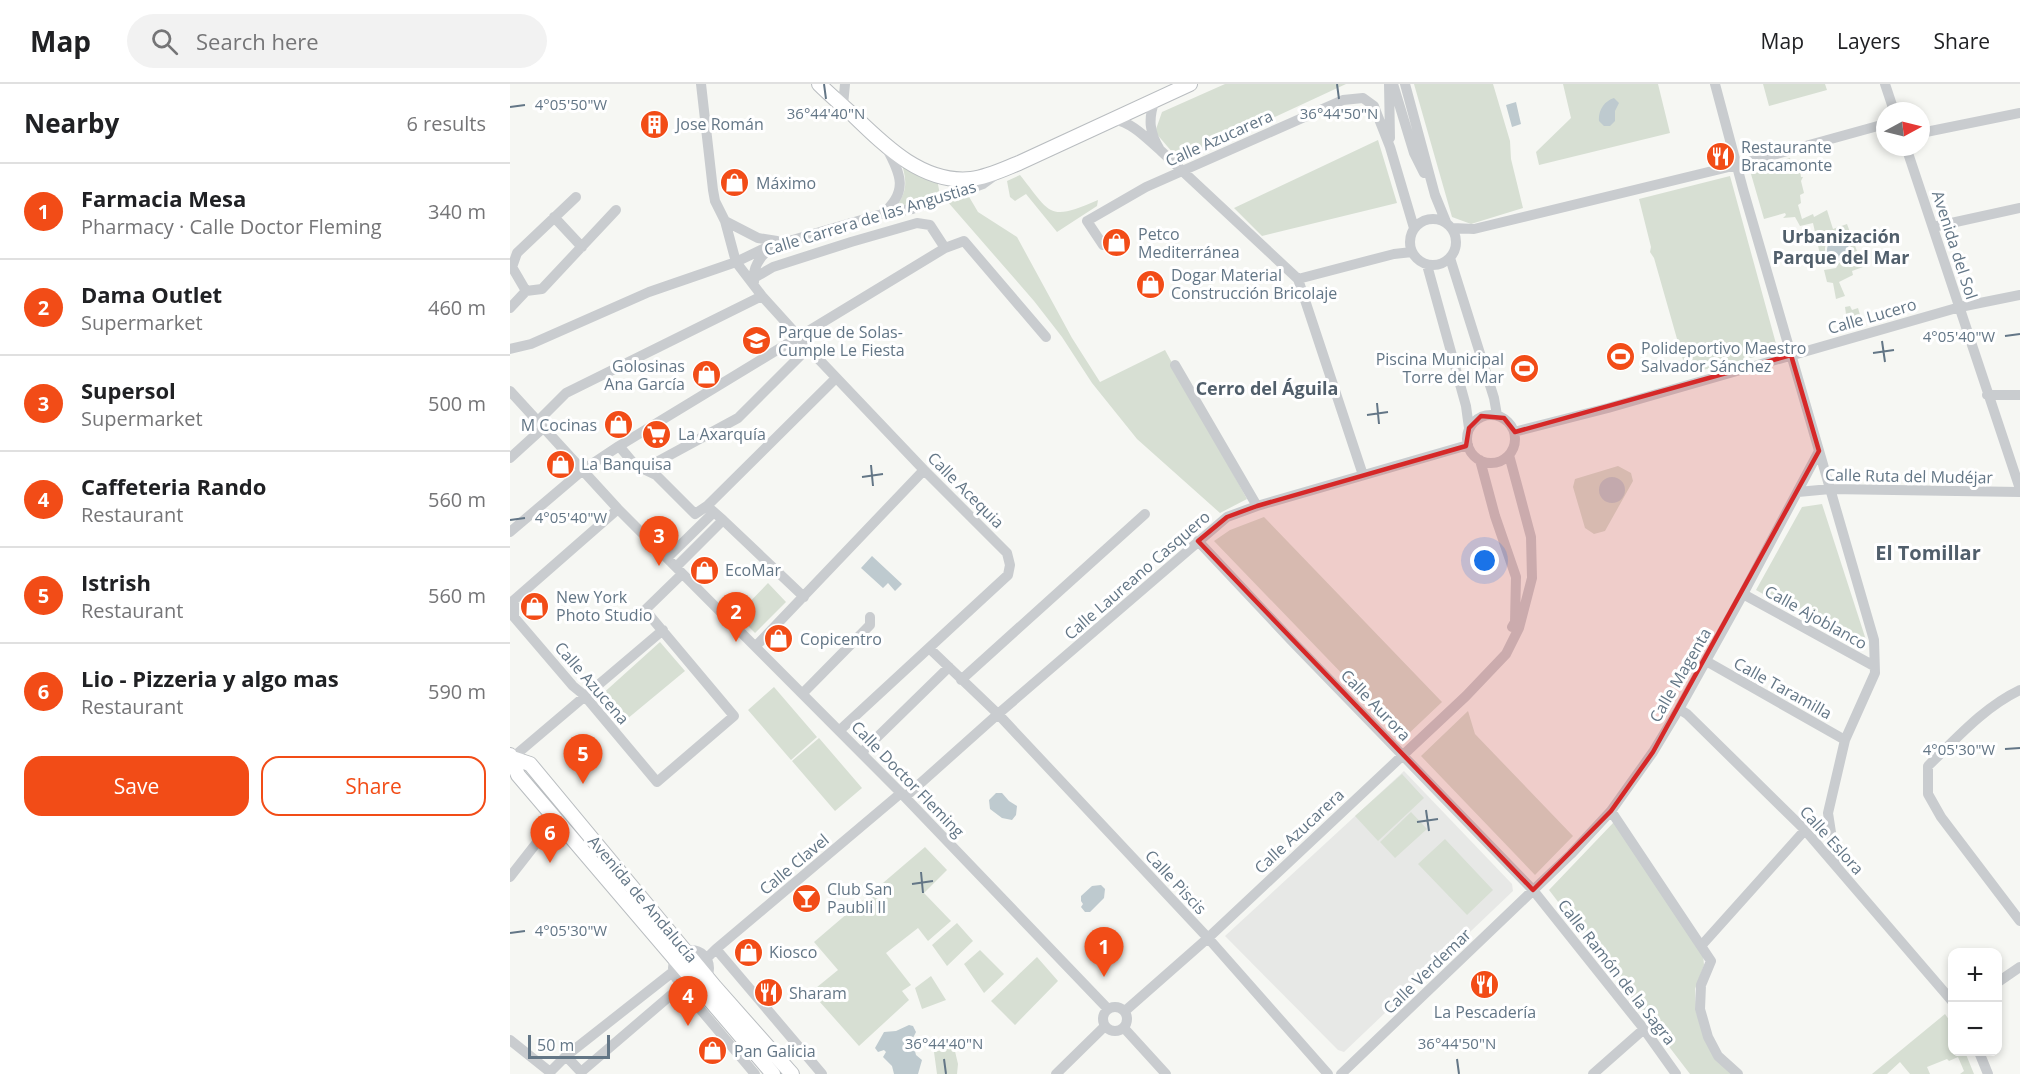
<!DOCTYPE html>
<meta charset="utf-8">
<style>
:root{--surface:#fff;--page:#f2f2f2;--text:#202124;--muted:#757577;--line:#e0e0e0;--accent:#f24c17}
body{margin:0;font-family:"Open Sans",sans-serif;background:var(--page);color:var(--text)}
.controls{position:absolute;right:18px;bottom:18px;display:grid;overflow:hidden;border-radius:12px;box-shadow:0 3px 9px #0003}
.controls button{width:54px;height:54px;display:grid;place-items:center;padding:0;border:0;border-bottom:2px solid var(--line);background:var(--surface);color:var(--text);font:30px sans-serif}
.compass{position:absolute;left:1366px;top:18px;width:54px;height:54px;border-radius:50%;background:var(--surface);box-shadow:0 3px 9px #0003;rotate:83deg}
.scale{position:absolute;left:18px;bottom:15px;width:82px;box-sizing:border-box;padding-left:6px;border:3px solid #637686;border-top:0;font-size:16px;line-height:21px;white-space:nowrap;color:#637686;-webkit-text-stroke:4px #fff;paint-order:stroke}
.you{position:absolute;left:975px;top:477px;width:21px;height:21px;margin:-15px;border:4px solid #fff;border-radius:50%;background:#1a73e8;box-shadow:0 0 0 9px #1a73e833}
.badge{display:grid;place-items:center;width:39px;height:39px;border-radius:50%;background:var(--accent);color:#fff;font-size:20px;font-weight:700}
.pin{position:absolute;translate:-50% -50px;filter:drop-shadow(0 2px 3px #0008)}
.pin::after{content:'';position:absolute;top:32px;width:21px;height:18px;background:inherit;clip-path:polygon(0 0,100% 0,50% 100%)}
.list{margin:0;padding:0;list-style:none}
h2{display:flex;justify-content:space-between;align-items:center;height:78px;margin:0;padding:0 24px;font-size:26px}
h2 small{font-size:20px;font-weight:400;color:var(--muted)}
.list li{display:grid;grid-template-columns:39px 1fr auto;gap:18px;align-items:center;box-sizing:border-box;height:96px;padding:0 24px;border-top:2px solid var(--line)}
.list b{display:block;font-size:22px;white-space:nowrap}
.list p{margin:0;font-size:20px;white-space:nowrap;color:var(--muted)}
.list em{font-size:20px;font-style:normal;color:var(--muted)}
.actions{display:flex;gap:12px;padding:18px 24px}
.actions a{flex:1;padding:14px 0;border:2px solid var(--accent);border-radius:18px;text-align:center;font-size:21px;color:var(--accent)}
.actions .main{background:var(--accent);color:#fff}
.icon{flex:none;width:33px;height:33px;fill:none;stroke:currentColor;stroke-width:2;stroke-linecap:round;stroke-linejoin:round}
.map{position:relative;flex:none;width:1510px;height:990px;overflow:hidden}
header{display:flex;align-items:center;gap:36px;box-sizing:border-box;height:84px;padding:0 30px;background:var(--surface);border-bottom:2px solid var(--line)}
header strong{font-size:28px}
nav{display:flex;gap:33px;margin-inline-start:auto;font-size:21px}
.search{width:420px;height:54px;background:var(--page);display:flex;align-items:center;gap:15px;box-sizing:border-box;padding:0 21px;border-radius:33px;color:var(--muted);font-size:22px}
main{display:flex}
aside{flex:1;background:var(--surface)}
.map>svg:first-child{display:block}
.built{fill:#e7e8e6}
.green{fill:#d7dfd3}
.water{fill:#becacf}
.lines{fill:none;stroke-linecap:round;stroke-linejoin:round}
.major-casing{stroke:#b9bdc0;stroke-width:16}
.minor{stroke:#c9cccf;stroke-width:10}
.major{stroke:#fff;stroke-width:14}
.marked{fill:#d62828;fill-opacity:0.2;stroke:#d62828;stroke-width:4.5;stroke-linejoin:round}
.ticks{fill:none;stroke:#637686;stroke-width:2}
.labels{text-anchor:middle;stroke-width:6;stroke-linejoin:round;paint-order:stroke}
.poi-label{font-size:16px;fill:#637686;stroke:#fff;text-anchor:start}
.street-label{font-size:16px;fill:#637686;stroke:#fff}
.neighbourhood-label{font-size:18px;font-weight:bold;fill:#515f6b;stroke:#fff}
.quarter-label{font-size:20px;font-weight:bold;fill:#515f6b;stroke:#fff}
.ticks-label{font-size:15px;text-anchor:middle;fill:#637686;stroke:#fff;stroke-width:6;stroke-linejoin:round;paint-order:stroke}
</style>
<header>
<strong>Map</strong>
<div class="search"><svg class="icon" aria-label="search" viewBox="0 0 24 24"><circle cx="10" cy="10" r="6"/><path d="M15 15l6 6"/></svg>Search here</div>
<nav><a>Map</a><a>Layers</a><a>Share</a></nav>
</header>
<main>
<aside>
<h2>Nearby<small>6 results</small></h2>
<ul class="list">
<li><span class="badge">1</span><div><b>Farmacia Mesa</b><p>Pharmacy · Calle Doctor Fleming</p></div><em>340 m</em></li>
<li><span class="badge">2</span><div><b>Dama Outlet</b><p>Supermarket</p></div><em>460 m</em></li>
<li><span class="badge">3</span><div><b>Supersol</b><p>Supermarket</p></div><em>500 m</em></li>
<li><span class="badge">4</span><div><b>Caffeteria Rando</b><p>Restaurant</p></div><em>560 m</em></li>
<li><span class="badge">5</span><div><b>Istrish</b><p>Restaurant</p></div><em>560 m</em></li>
<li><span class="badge">6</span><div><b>Lio - Pizzeria y algo mas</b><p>Restaurant</p></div><em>590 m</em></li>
</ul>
<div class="actions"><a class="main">Save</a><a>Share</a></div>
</aside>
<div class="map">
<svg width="1510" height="990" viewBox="0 0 1510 990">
<rect width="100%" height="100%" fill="#f6f7f3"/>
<path class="built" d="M894,687l108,113 1,7 -169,161 -6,-2 -113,-114z"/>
<path class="green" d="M715,0h121l-155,72 -18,-3 -18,-21 7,-20z
M904,0h79l17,57 1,18 12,49 -52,16 -19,-7z
M1053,0h95l12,49 -131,32 -3,-13 35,-34z
M1253,0h62l2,6 -58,16z
M868,56l19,63 -135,33 -28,-28z
M1280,74l3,12 7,-1 1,8h2l-2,4 3,12 -4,2 1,8 -3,2 4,14 11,-5 1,3 13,-7 6,19 14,-5 13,35 -3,2 2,5 4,1 -11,4 1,4 -14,7 6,14 -9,3 -3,-16 -6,-1 -3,-12 12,-2 3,-5 10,-6c4,-8 2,-15 -6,-20l-12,1 -1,-4 -2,1 -3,13v8l-4,3 -8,-36 -13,3 -5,-9 -12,1 3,-3 -1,-2 -21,6 -13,-45 1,-4z
M391,77l36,18 3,16 -45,14c13,-19 12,-27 6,-48z
M510,91c31,39 28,47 78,25l-1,6 -40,26 -31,-38 -11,7 -5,-4 -3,-16z
M1220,92l48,175 -91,23 -33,-116 -4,-6 1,-5 -12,-48z
M458,111l10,17 39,25 55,101 28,44 65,-32 82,149 -27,14 -83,-74 -45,-56 -30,-46 -28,-36 -87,-100z
M1340,222l2,4 6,-2 5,17 -14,4 -4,-14 1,-1 -1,-7z
M1108,382l13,7 2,8 -28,50 -11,3 -9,-6 -12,-41 2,-8z
M1312,420l44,136 -7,8 -103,-58 46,-83z
M754,433l178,185 -38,36 -190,-197 16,-11z
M258,499l18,19 -31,31 -18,-18z
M150,558l25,29 -64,53 -22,-27z
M264,603l43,50 -26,23 -43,-50z
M958,627l7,23 98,102 -38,39 -114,-119z
M309,654l43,50 -27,23 -43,-50z
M892,690l22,24 -46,43 -23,-25z
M901,728l16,17 -32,29 -15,-16z
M1104,738l89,132 1,11 -9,24 1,24 37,61h-43l-141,-184z
M935,755l48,51 -26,25 -49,-51z
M415,763l22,23 -23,23 27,28 -23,20 -10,-13 -32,25 25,32 -9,6 7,9 -50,46 -48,-54 27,-22 -24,-28z
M447,839l16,18 -26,25 -15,-21z
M470,866l24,24 -20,19 -20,-29z
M527,873l21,24 -43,44 -24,-24z
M421,892l15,24 -24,9 -7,-21z
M1435,930l7,10v28h13l9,22h-14l4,-3 -6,-14 -9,4 -2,-2 -20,8 3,7h-20l-10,-12 -13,12h-15z
M444,963l4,17 -1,10h-20l-3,-22z"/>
<path class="water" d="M1104,14l5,5 -4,8v10l-5,5h-6l-5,-5c-1,-10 5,-20 15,-23z
M1006,18l5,22 -9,3 -6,-22z
M1317 166a11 11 0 1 1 22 0a11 11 0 1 1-22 0Z
M1089 406a13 13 0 1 1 26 0a13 13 0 1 1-26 0Z
M362,472l30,28 -7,7 -7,-8 -5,5 -22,-20z
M486,709h6l7,8 8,5 -1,9 -4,5 -10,-2 -12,-9 -1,-9z
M591,801l4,4 -1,9 -14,14h-5l-4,-5 2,-3 -2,-3v-5l11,-10z
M399,941l4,1 3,6 -4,8 4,15 6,5 -4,14h-24l-2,-8 -9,-9 3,-5 -2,-2 -6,2 -3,-4 9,-16 12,-1z"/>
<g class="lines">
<defs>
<path id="major" d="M309,0c11,11 23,21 34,31 32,31 70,69 118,64 17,-2 33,-10 48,-16l171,-79
M0,671l8,20 255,299
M2,674l18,6 185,223 77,87"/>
</defs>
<use href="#major" class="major-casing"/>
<path class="minor" d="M191,0l12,106 2,11 10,20 11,41 26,34 38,42 8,10 116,122 83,83 3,12 -2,10 -168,155
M879,0l1,54
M883,0l21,69 10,20
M895,0l30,111 11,27
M1205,0l28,105 131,451 1,33 -30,67 -17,73 8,52
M1375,0l9,27
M333,21l2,-21
M603,35c20,4 32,18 47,31 -11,-18 -12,-31 -5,-51
M1411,49l99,-20
M1396,63l114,342
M650,66l138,129 65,196
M372,130c27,-22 19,-40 4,-67
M44,133l28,30
M900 158a23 23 0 1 1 46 0a23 23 0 1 1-46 0Z
M215,137l33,17 19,3
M1423,143l87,-19
M943,144l21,1 263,-64 148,-41
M593,161l-16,-24 59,-34 197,-87 20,-2 11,8 3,8 13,33 24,81
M940,174l44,140 3,17
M917,181l39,141 3,22
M244,194l19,-11 78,-25 66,-19 13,2 15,23
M788,195l96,-25 18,-2
M244,198c-2,-13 5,-24 15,-33
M16,207l16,-2 74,-79
M0,224l16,-17 -14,-24 5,-14 59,-56
M0,265l21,-5 118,-52 87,-30 29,-14 117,-34 30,-5 71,-25 11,-8
M665,281l82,141
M0,307l108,118 283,284 207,216
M1477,311h33
M957 355a24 24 0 1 1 48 0a24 24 0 1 1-48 0Z
M27,338l29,-29 196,-97
M1004,348l94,-24 352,-101 60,-12
M109,362l16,19 21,10 39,39 12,-8
M0,374l33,-30
M970,376l15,56 21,61 -1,45 -3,5
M134,385l94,-51 70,-70
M1288,408l32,-3 190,3
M108,425l-104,91v17l59,69 11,9 73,87 77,-66 -89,-106 37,-36
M213,436l81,77
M0,448l73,-62 36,-24 326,-198 19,-7 82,96
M688,457l94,100 241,249 111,139 32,45
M157,474l47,-46
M166,483l47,-47 -16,-14 129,-128
M1233,510l131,72
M246,562l168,-176
M420,565l68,65 210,224 120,136
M1196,577l139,79
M451,596l184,-166
M1510,606c-36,17 -64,49 -92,76v28l13,23 79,104
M293,609l67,-68v-8
M1169,625l8,5 118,116 147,171
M352,668l87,-85
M2,674l151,-128
M395,713l93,-83 229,-197 30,-11 211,-61
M1101,727l100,150 -10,24 -1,24 8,28 10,19 20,18
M0,793l46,-59
M1191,862l104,-116
M206,865l106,125
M163 884a18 18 0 1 1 36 0a18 18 0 1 1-36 0Z
M197,874l9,-9 185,-156
M164,887l-108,85 15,16 97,-83 7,-4 10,18 60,71
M1488,898l22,-15
M593 935a12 12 0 1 1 24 0a12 12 0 1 1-24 0Z
M615,927l83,-73 258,-242 40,-42 13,-26 13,-50 -1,-41 -22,-82
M614,944l42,46
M0,956l40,32 16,-16
M1469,968l9,22
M546,990l49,-48
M831,990l230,-220 40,-43 42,-59 26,-43 64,-115 76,-143
M1083,990l51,-45"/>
<use href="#major" class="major"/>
</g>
<path class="marked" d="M1281,271l28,96 -166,301 -42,59 -78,79 -335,-349 29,-24 30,-11 209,-60 3,-18 12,-12 23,2 11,14z"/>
<path class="ticks" d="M314,0l2,15M827,0l2,15M0,23l15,-2M1495,252l15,-2M1372,257l3,21M1363,269l21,-3M867,319l2,21M857,331l21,-3M361,381l2,21M352,393l21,-3M0,436l15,-2M1495,665l15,-1M916,726l3,21M907,738l21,-3M411,788l2,21M402,800l21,-3M0,849l15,-2M434,975l2,15M947,975l2,15"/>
<defs>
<symbol id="building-disc" viewBox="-11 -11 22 22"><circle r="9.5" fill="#f24c17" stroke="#fff"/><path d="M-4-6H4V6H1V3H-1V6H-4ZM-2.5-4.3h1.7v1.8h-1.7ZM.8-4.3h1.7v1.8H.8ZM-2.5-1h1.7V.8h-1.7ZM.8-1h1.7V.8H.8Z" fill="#fff"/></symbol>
<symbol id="restaurant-disc" viewBox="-11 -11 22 22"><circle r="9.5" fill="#f24c17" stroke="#fff"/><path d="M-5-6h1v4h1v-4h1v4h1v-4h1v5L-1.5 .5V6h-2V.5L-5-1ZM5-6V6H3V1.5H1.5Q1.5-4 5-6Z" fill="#fff"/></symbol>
<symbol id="shop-disc" viewBox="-11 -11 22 22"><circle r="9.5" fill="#f24c17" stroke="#fff"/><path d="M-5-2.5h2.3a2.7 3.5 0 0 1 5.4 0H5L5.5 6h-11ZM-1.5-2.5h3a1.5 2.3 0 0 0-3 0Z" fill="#fff"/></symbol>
<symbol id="school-disc" viewBox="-11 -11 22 22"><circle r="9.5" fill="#f24c17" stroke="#fff"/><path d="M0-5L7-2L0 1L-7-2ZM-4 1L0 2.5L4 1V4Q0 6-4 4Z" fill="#fff"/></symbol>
<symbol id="stadium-disc" viewBox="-11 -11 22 22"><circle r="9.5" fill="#f24c17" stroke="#fff"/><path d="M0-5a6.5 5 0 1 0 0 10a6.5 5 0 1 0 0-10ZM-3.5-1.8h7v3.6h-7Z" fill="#fff"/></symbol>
<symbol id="supermarket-disc" viewBox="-11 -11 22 22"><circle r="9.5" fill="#f24c17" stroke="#fff"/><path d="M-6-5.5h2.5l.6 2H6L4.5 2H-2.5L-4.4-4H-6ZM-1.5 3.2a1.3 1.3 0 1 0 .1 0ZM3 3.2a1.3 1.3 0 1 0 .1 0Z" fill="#fff"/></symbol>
<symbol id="bar-disc" viewBox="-11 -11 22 22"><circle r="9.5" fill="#f24c17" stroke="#fff"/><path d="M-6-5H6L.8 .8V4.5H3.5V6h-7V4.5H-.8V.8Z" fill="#fff"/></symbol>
</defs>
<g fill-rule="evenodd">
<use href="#building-disc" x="128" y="24" width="33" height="33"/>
<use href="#restaurant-disc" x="1194" y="56" width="33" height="33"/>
<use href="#shop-disc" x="208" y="82" width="33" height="33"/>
<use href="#shop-disc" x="590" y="142" width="33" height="33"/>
<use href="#shop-disc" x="624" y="184" width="33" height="33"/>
<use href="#school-disc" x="230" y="240" width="33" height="33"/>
<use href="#stadium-disc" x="1094" y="256" width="33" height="33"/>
<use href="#stadium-disc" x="998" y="268" width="33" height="33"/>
<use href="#shop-disc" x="180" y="274" width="33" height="33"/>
<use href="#shop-disc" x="92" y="324" width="33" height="33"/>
<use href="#supermarket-disc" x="130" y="334" width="33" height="33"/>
<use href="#shop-disc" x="34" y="364" width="33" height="33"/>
<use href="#shop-disc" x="178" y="470" width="33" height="33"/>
<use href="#shop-disc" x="8" y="506" width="33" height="33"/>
<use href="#shop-disc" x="252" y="538" width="33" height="33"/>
<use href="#bar-disc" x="280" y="798" width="33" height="33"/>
<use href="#shop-disc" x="222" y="852" width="33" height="33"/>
<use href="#restaurant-disc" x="958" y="884" width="33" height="33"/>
<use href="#restaurant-disc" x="242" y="892" width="33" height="33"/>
<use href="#shop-disc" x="186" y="950" width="33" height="33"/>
</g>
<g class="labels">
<g class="poi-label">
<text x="166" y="46">Jose Román</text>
<text x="1231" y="69">Restaurante<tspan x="1231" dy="18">Bracamonte</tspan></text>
<text x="246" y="105">Máximo</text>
<text x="628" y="156">Petco<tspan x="628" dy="18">Mediterránea</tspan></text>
<text x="661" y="197">Dogar Material<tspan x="661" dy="18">Construcción Bricolaje</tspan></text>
<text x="268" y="254">Parque de Solas-<tspan x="268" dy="18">Cumple Le Fiesta</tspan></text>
<text x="1131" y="270">Polideportivo Maestro<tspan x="1131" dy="18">Salvador Sánchez</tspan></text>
<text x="994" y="281" text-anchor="end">Piscina Municipal<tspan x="994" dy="18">Torre del Mar</tspan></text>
<text x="175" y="288" text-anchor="end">Golosinas<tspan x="175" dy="18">Ana García</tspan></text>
<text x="87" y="347" text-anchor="end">M Cocinas</text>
<text x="168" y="356">La Axarquía</text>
<text x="71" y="386">La Banquisa</text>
<text x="215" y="492">EcoMar</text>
<text x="46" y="519">New York<tspan x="46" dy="18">Photo Studio</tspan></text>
<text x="290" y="561">Copicentro</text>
<text x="317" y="811">Club San<tspan x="317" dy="18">Paubli II</tspan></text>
<text x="259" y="874">Kiosco</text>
<text x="279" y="915">Sharam</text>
<text x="975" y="934" text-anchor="middle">La Pescadería</text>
<text x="224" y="973">Pan Galicia</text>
</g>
<g class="street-label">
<text transform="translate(709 54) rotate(-24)" y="6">Calle Azucarera</text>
<text transform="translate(360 134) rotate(-17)" y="6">Calle Carrera de las Angustias</text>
<text transform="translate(1445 161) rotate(72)" y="6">Avenida del Sol</text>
<text transform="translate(1362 232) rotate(-16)" y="6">Calle Lucero</text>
<text transform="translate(1399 392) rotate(1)" y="6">Calle Ruta del Mudéjar</text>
<text transform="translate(456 406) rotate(45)" y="6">Calle Acequia</text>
<text transform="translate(627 491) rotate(-41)" y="6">Calle Laureano Casquero</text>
<text transform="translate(1306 533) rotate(29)" y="6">Calle Ajoblanco</text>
<text transform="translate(1170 591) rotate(-60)" y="6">Calle Magenta</text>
<text transform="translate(82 599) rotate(49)" y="6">Calle Azucena</text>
<text transform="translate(1273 604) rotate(29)" y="6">Calle Taramilla</text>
<text transform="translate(866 621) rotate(46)" y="6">Calle Aurora</text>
<text transform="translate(398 695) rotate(46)" y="6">Calle Doctor Fleming</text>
<text transform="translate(789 747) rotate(-43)" y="6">Calle Azucarera</text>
<text transform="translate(1322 756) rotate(48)" y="6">Calle Eslora</text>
<text transform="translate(284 780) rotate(-40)" y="6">Calle Clavel</text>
<text transform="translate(666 798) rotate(47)" y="6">Calle Piscis</text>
<text transform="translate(133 815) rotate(50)" y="6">Avenida de Andalucía</text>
<text transform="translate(917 887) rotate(-44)" y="6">Calle Verdemar</text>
<text transform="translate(1107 888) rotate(52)" y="6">Calle Ramón de la Sagra</text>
</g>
<g class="neighbourhood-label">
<text x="1331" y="159">Urbanización<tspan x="1331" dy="21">Parque del Mar</tspan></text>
<text x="757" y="311">Cerro del Águila</text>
</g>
<g class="quarter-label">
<text x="1418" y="476">El Tomillar</text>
</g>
</g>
<g class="ticks-label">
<text x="61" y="26">4°05'50"W</text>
<text x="316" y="35">36°44'40"N</text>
<text x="829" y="35">36°44'50"N</text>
<text x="1449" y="258">4°05'40"W</text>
<text x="61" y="439">4°05'40"W</text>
<text x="1449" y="671">4°05'30"W</text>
<text x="61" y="852">4°05'30"W</text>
<text x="434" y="965">36°44'40"N</text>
<text x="947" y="965">36°44'50"N</text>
</g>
</svg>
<div class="controls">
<button>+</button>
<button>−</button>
</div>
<svg class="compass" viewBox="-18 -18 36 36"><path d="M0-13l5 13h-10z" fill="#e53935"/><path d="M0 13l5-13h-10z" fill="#757577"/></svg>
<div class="scale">50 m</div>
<div class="you"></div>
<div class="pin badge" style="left:594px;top:893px">1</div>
<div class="pin badge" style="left:226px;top:558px">2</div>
<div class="pin badge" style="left:149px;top:482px">3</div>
<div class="pin badge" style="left:178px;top:942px">4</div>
<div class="pin badge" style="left:73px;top:700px">5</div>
<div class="pin badge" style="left:40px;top:779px">6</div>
</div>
</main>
